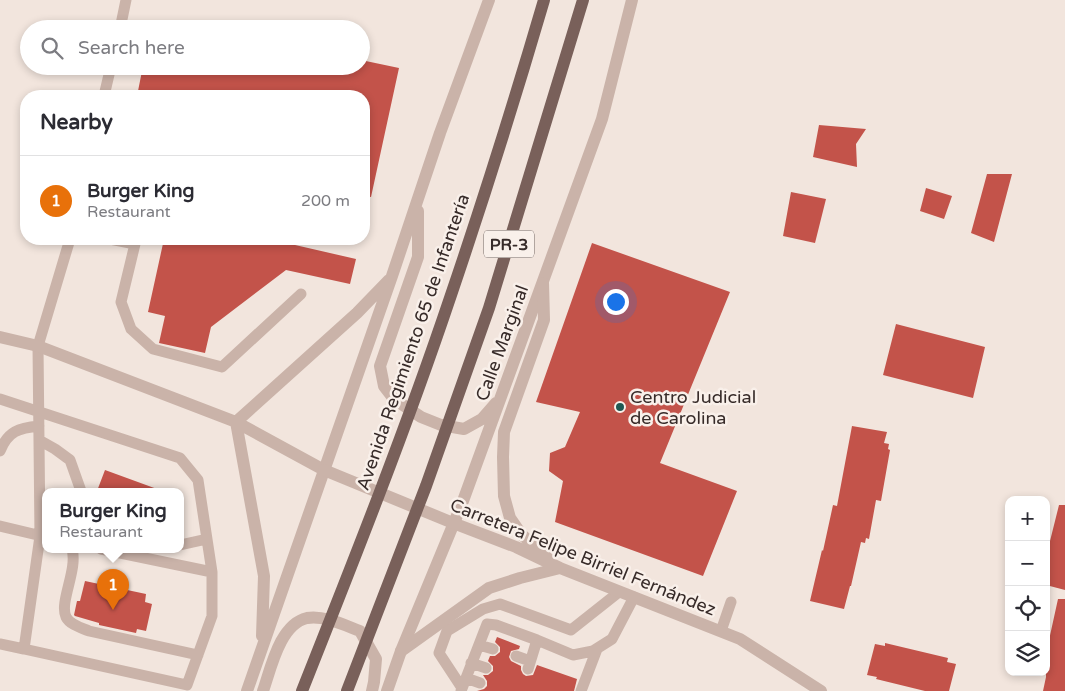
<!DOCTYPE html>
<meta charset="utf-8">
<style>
:root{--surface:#fff;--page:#f7f7f7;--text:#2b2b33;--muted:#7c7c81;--line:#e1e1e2;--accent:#0b8043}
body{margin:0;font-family:"Varela Round",sans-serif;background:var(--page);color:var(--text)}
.controls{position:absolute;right:15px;bottom:15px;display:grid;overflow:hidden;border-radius:10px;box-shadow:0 2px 8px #0003}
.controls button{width:45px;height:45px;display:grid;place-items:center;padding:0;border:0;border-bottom:1px solid var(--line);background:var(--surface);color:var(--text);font:25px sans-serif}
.you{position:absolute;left:615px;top:301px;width:18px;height:18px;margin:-12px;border:4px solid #fff;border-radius:50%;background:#1a73e8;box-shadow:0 0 0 8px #1a73e833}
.badge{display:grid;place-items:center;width:32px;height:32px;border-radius:50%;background:var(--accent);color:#fff;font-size:16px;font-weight:700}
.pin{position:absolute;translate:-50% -41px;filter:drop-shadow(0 1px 2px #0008)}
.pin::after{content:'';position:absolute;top:26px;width:18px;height:15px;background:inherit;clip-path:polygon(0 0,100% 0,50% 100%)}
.popup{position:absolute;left:42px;top:488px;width:142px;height:65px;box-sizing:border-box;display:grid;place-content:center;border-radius:10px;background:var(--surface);filter:drop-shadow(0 1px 4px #0005);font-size:16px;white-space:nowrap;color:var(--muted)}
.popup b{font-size:19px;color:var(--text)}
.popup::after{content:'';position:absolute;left:50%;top:100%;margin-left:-10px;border:10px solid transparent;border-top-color:var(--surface)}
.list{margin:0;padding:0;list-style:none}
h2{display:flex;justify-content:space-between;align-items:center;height:65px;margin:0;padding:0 20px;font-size:21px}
h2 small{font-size:16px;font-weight:400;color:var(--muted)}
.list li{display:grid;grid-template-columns:32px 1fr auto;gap:15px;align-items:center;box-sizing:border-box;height:90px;padding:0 20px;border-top:1px solid var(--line)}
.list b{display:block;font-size:19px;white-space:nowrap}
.list p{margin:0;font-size:16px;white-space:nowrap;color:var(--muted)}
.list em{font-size:16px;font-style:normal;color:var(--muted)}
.icon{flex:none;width:28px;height:28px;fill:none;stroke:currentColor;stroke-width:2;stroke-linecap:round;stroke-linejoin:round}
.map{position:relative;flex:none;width:1065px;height:691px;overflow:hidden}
.search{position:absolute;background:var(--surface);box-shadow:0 2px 8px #0003;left:20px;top:20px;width:350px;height:55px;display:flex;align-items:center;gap:12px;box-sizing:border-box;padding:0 18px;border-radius:28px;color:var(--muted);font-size:19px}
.panel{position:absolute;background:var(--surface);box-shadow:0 2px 8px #0003;left:20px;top:90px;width:350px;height:155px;border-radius:20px}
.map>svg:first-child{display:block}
.building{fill:#c3534a}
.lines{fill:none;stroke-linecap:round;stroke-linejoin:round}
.service{stroke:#cab3a9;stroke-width:11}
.minor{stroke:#cab3a9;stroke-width:12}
.tertiary{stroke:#cab3a9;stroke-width:12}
.primary-bridge{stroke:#79605a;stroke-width:12}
.poi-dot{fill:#1f5853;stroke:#f9f0ea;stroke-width:2}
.labels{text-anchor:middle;stroke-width:5;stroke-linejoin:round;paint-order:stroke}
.shield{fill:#f9f0ea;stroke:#716663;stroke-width:1}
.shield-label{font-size:16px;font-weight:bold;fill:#372b29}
.street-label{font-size:18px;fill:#372b29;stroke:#f9f0ea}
.poi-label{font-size:18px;fill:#372b29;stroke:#f9f0ea;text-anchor:start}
</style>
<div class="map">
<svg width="1065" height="691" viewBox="0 0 1065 691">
<rect width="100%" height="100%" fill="#f2e5dd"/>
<path class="building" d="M361,60l38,8 -28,129 -7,-1v-100h-227l6,-30h218z
M819,125l47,4 -10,15 1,23 -44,-10z
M987,174h25l-18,68 -23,-9z
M926,188l26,8 -8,23 -24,-8z
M791,192l35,7 -11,44 -32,-7z
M164,239h105l87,20 -6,25 -64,-14 -75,57 -6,26 -46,-10 6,-27 -17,-4z
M592,243l138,49 -70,171 77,28 -34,85 -148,-54 8,-41 -14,-10 1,-18 15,-6 15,-35 -44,-10z
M896,324l89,23 -12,51 -90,-23z
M852,426l35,6 -3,11 5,1 -1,5 2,1 -9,51 -5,-1 -7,39 -3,-1 -1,5 -4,-1 -10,44h-1l-6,23 -34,-8 12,-51 1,1 10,-46 4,1z
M105,470l52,19v2h-60z
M1059,505h6v85l-19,-5v-28z
M85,581l61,13 -1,8 7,2 -6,27 -9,-2 -1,4 -37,-8v-2l-24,-7 -1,-1 3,-14h3z
M1058,599h7v92h-22l3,-14v-38l3,1z
M497,637l23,9 -1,3 -8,2 -2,6 2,4 10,5v4l2,4 3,2 7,-1 4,-10 40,14 -3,12h-97l7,-2 3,-3v-5l-4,-6h5l5,-4v-5l-5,-5 2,-5h5l5,-4v-5l-5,-5z
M885,643l63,15 -1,4 9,2 -7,27h-24l-49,-12 1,-2 -10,-2 8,-31 10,2z"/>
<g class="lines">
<path class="service" d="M120,29l6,-29
M104,96l7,-30
M70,239l-32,107 2,190 -16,113 163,36 25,-69v-44l-111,-23
M110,239l25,5 -14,58 10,27 22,20 69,18 79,-73
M0,399l180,59 18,22 14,92
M39,440l16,9 15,11 11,31
M0,451c8,-20 19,-23 39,-25
M0,526l46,11
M180,545l27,-6
M72,549c6,21 -13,53 -6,68 4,8 16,11 23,14l109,24
M721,631l10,-29
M0,644l24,5
M479,645l14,4
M516,656l14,5
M471,663l15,5
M528,669l9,-29
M466,678l14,5
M462,688l-23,-35 8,-22 36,-22 17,-5 71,26 48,-38
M461,691l26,-67 9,1 41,15 36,15 20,-4 19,-12 22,-42
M581,691l16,-42"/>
<path class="minor" d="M418,211v46l-38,109 4,20 10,13 27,18 20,8 23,4 18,-10 14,-16
M0,337l38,9 198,76 88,48
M262,636l2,-60 -28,-154 121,-109 32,-33
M247,691l145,-415 48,-143 49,-133
M263,691c8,-23 17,-67 44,-73 17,-3 37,7 53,13l16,28 -2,23 -2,9
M387,691l14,-40 62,-150 139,-382 30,-119"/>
<path class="tertiary" d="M543,283l1,37 -40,112 -1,25 1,39 6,22 11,16 26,23
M324,470l129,53 63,24 44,21 180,71 81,52
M401,651l88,-63 31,-10 40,-10"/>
<path class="primary-bridge" d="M302,691c52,-131 104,-262 149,-396 33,-97 64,-196 93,-295
M347,691l79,-205 63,-178 94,-308"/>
</g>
<circle class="poi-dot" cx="620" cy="407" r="5"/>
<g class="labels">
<rect class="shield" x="484" y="230.5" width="50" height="27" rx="4"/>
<g class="shield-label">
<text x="509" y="250">PR-3</text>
</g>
<g class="street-label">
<text transform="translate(413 342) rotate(-71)" y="6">Avenida Regimiento 65 de Infantería</text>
<text transform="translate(502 343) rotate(-70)" y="6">Calle Marginal</text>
<text transform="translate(583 557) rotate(22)" y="6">Carretera Felipe Birriel Fernández</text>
</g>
<g class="poi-label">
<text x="630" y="403">Centro Judicial<tspan x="630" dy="21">de Carolina</tspan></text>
</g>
</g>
</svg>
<div class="controls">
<button>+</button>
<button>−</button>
<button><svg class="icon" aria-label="locate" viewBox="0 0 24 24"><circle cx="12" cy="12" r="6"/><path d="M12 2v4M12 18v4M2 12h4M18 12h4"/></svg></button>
<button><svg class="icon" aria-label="layers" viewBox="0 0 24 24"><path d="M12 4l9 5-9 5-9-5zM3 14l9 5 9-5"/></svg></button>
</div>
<div class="you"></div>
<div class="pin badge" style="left:113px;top:610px;background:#e8710a">1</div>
<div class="popup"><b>Burger King</b>Restaurant</div>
<div class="search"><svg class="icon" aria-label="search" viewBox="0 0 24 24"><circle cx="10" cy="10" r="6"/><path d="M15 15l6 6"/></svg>Search here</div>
<section class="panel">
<h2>Nearby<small></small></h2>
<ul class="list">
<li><span class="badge" style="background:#e8710a">1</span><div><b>Burger King</b><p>Restaurant</p></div><em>200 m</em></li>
</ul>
</section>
</div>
